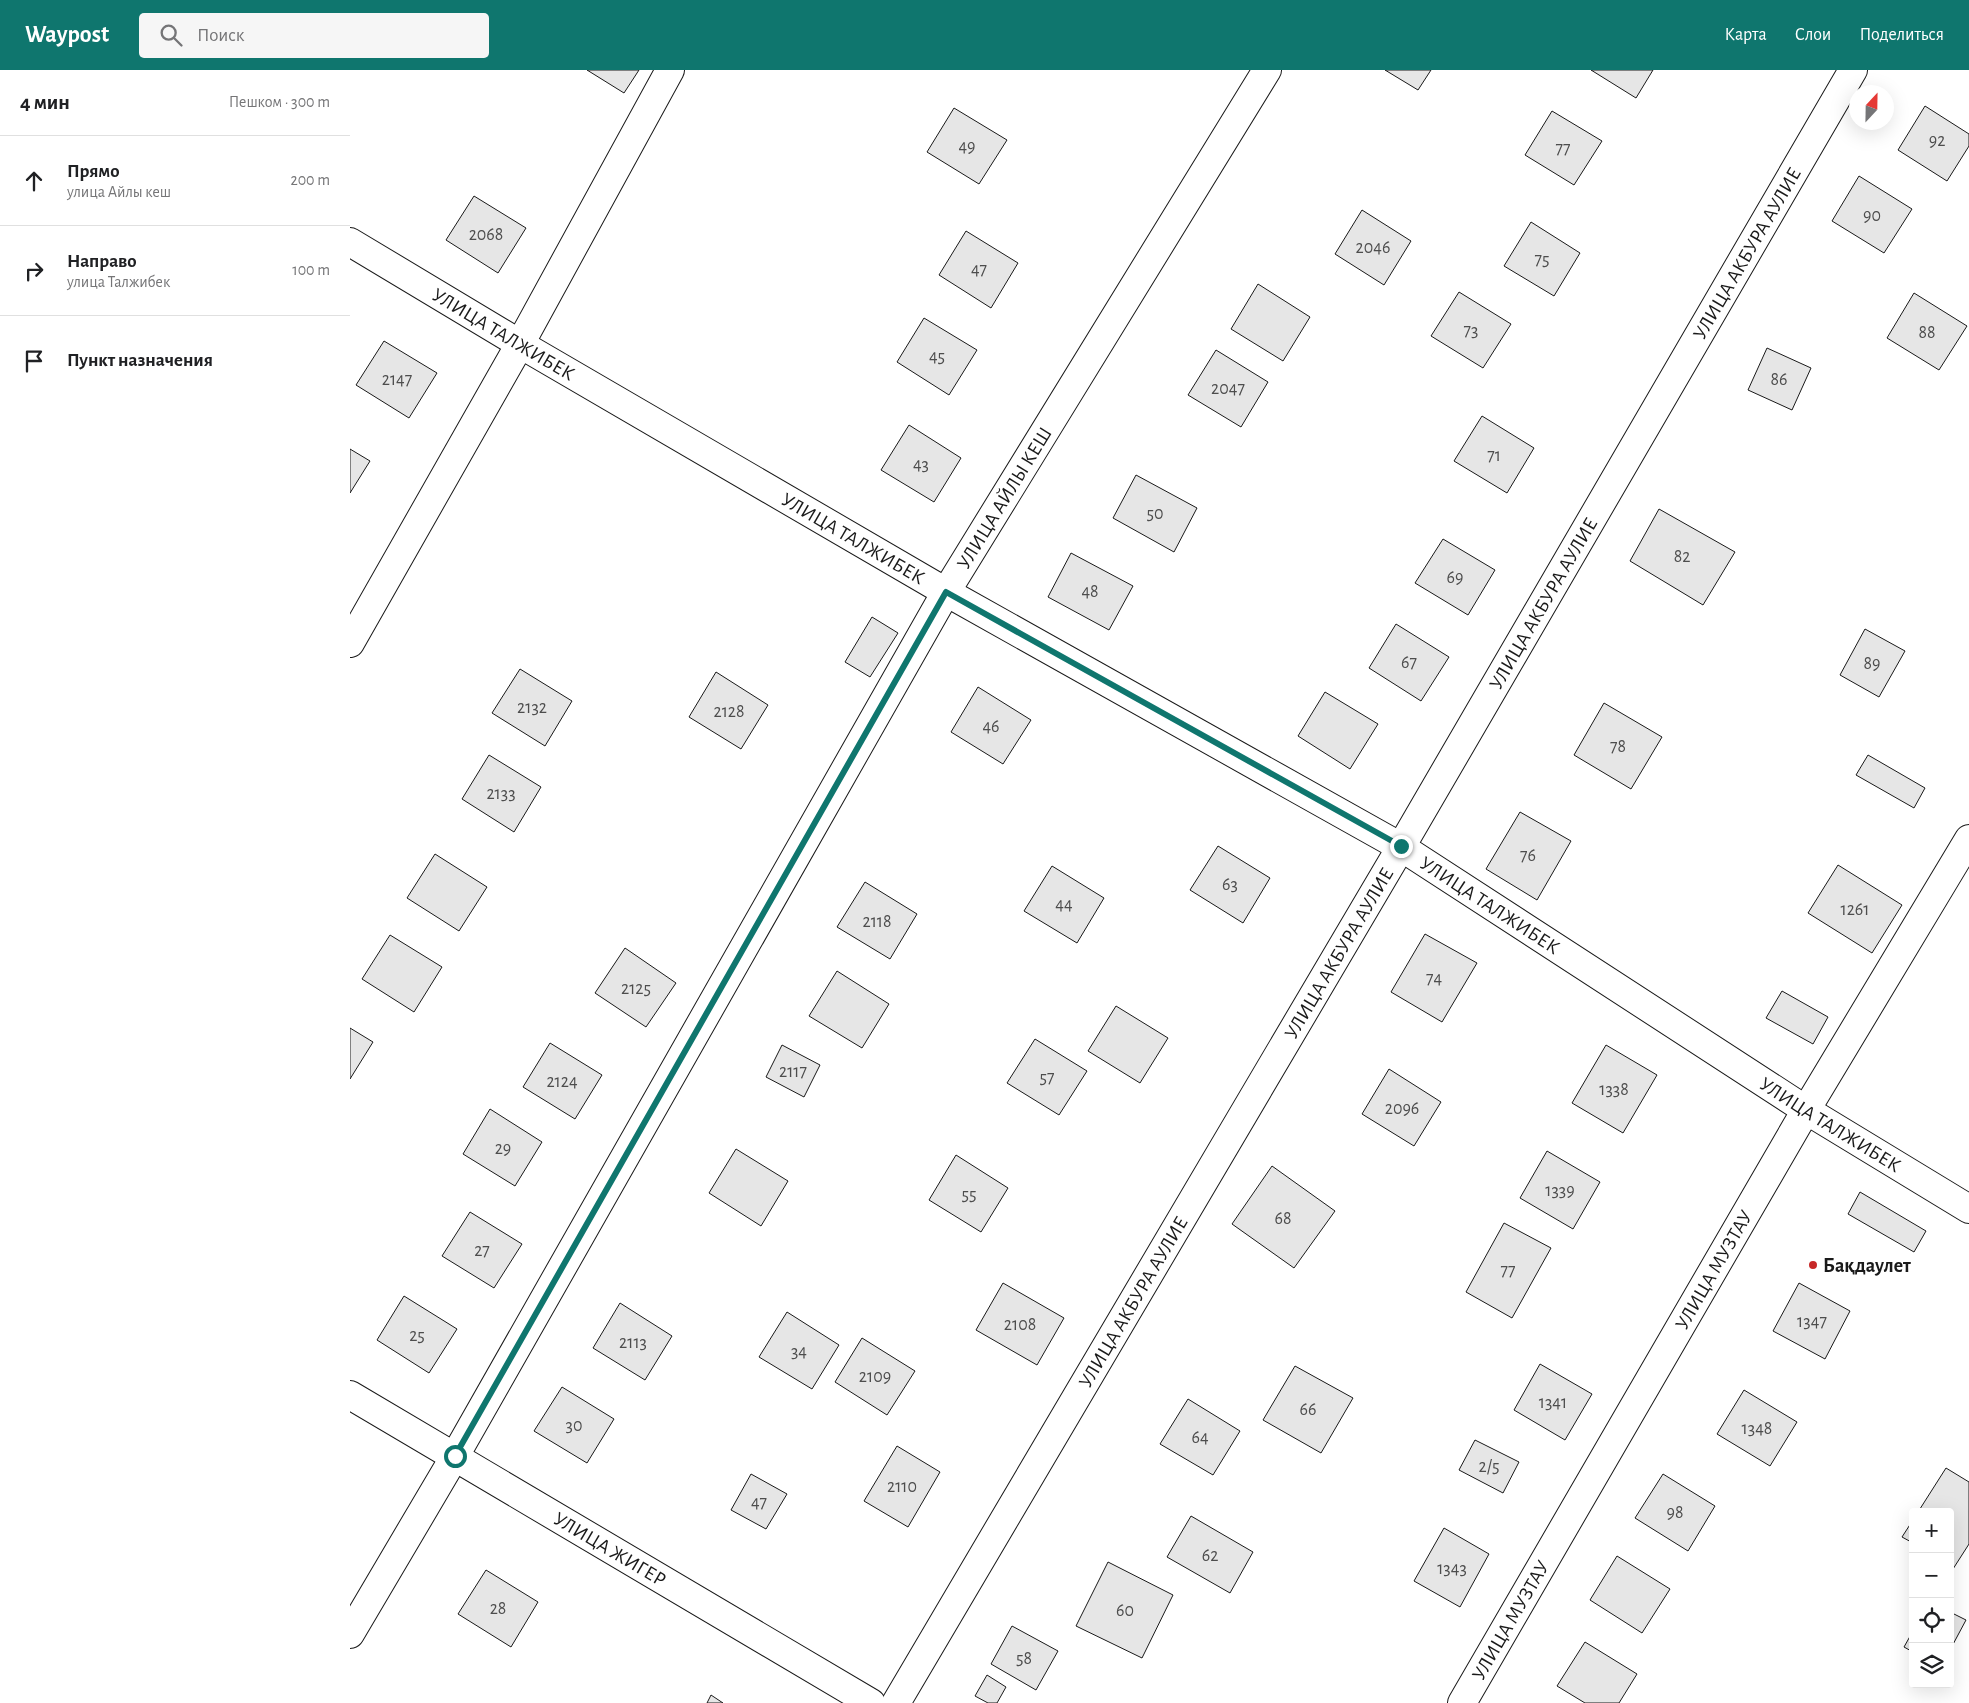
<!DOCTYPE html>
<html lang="ru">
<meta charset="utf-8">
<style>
:root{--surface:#fff;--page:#f6f6f6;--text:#202124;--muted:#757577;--line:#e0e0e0;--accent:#0f766e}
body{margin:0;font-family:"Alegreya Sans",sans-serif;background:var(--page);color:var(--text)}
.controls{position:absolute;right:15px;bottom:15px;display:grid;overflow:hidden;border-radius:5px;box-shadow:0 5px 20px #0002}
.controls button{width:45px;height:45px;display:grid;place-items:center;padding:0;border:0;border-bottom:1px solid var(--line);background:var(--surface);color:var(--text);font:25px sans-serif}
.compass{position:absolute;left:1499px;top:15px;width:45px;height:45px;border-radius:50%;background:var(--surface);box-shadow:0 5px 20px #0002;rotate:22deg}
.stop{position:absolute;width:15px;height:15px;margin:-11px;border:4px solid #0f766e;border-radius:50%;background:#fff}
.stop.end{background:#0f766e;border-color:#fff;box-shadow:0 1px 5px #0008}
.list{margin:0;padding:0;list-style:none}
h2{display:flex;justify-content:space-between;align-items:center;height:65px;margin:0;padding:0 20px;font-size:21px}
h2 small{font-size:16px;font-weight:400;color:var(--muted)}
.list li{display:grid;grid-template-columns:32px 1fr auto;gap:15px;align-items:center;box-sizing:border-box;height:90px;padding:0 20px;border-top:1px solid var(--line)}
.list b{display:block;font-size:19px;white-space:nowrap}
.list p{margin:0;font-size:16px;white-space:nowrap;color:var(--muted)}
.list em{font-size:16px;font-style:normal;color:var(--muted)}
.icon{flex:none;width:28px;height:28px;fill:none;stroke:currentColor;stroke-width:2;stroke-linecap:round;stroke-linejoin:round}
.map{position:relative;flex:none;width:1619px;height:1633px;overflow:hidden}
header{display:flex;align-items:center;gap:30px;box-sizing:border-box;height:70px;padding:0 25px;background:var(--accent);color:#fff}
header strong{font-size:24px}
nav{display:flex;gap:28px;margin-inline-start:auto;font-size:18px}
.search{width:350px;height:45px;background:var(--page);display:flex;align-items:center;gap:12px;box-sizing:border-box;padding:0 18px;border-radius:5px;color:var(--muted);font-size:19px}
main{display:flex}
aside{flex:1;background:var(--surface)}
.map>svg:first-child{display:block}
.building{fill:#e6e6e6;stroke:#1a1a1a}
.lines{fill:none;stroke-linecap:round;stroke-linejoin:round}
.street-casing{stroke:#1a1a1a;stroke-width:30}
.street{stroke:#fff;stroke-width:28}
.route{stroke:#0f766e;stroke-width:6}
.poi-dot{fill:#c62828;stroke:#fff;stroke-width:2}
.labels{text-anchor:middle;stroke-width:4;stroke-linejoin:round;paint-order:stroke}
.number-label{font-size:18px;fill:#4d4d4d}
.street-label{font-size:20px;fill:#1a1a1a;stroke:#fff}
.poi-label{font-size:20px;font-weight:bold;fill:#1a1a1a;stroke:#fff;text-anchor:start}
</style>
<header>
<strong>Waypost</strong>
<div class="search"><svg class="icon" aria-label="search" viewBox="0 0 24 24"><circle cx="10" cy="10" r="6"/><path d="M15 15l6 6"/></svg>Поиск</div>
<nav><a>Карта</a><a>Слои</a><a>Поделиться</a></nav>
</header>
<main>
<aside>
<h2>4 мин<small>Пешком · 300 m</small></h2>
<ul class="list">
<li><svg class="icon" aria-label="ahead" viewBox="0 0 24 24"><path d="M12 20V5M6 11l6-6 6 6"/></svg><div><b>Прямо</b><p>улица Айлы кеш</p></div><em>200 m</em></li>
<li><svg class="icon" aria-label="right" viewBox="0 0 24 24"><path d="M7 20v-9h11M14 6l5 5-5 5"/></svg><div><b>Направо</b><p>улица Талжибек</p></div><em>100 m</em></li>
<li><svg class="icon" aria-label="arrive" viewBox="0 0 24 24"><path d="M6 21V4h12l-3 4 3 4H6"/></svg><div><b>Пункт назначения</b></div></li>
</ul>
</aside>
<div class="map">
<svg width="1619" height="1633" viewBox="0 0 1619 1633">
<rect width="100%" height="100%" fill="#fff"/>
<path class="building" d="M237,0h52l-15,23z
M1035,0h46l-13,20z
M1241,0h62l-17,28z
M1575,36l44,28v12l-22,35 -49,-31z
M604,38l53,32 -28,44 -52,-32z
M1202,41l50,30 -28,44 -49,-30z
M1509,106l53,33 -28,44 -52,-32z
M124,126l52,32 -28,45 -52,-33z
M1012,140l49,31 -27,44 -49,-31z
M1181,152l49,31 -26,43 -50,-30z
M616,161l52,32 -27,45 -52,-33z
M908,214l52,33 -27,44 -52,-32z
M1109,222l52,32 -28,44 -52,-32z
M1564,223l53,33 -28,44 -52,-32z
M574,248l53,32 -28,45 -52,-33z
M34,271l53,32 -28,45 -53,-33z
M1417,278l44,20 -19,42 -44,-20z
M866,280l52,32 -27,45 -53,-32z
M1132,346l52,32 -27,45 -53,-32z
M559,355l52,33 -27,44 -53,-32z
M0,379l20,12 -20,32z
M786,405l61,33 -23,44 -61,-34z
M1309,439l76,43 -32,53 -73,-44z
M1093,469l52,31 -27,45 -53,-32z
M721,483l62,33 -24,44 -61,-33z
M522,547l26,16 -28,44 -25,-15z
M1046,554l53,33 -28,44 -52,-33z
M1515,559l40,22 -26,46 -39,-22z
M170,599l52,32 -27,45 -53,-33z
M366,602l52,33 -27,44 -52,-32z
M628,617l53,33 -28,44 -52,-32z
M975,622l53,32 -28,45 -52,-33z
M1254,633l58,34 -31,52 -57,-34z
M139,685l52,32 -27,45 -52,-33z
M1518,685l57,33 -11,20 -58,-33z
M1170,742l51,29 -34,59 -51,-31z
M868,776l52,32 -27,45 -53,-33z
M85,784l52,33 -28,44 -52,-33z
M1488,795l64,40 -30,48 -64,-40z
M702,796l52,32 -27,45 -53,-32z
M515,812l52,32 -27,45 -53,-32z
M1075,864l52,29 -35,59 -51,-30z
M40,865l52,32 -28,45 -52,-33z
M275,878l51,35 -30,44 -51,-34z
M487,901l52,33 -27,44 -53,-32z
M1432,921l46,26 -15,27 -47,-26z
M766,936l52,32 -28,45 -52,-32z
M0,958l23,14 -23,37z
M685,969l52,32 -28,44 -52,-32z
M200,973l52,32 -27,44 -52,-32z
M432,975l38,20 -16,32 -38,-20z
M1256,975l51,30 -34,58 -51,-30z
M1039,999l52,33 -27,44 -52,-32z
M140,1039l52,33 -27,44 -52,-32z
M386,1079l52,32 -27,45 -52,-33z
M1197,1081l53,31 -27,47 -53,-31z
M606,1085l52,33 -27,44 -52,-32z
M922,1096l63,45 -41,57 -62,-44z
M1510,1122l66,39 -12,21 -66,-38z
M120,1142l52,32 -28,44 -52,-32z
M1154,1153l47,25 -39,70 -46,-26z
M653,1213l61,35 -27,47 -61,-35z
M1449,1213l51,28 -25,48 -52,-28z
M54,1226l53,33 -28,44 -52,-33z
M270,1233l52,33 -27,44 -52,-32z
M437,1242l52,33 -27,44 -53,-32z
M512,1268l53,33 -28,44 -52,-33z
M1190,1294l52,30 -27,46 -51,-30z
M945,1296l58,32 -32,55 -58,-33z
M212,1317l52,32 -27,44 -53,-32z
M1394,1320l53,32 -27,44 -53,-32z
M838,1329l52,32 -27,44 -53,-31z
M1125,1370l44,22 -16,31 -44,-23z
M547,1376l43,26 -32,55 -44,-26z
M1596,1398l23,14v62l-16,25 -3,-2v-55h-32z
M401,1404l36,20 -21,35 -35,-19z
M1313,1404l52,32 -27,45 -53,-33z
M841,1446l62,36 -23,41 -63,-36z
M1563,1450v23l-11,-6z
M1094,1458l45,26 -29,53 -46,-26z
M1267,1486l53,33 -28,44 -52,-33z
M758,1492l65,33 -31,63 -66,-32z
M136,1500l52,32 -27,45 -53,-33z
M1600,1542l16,8 -16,30z
M662,1556l46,25 -22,39 -45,-26z
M1563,1561v21l-9,-5z
M1235,1572l52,32 -18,29h-34l-28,-17z
M637,1605l19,12 -9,16h-9l-13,-7z
M361,1625l12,8h-16z"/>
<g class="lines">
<defs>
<g id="street">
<path id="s1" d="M0,172l170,102 426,248 455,255 405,263 163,99"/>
<path d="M0,573l170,-299 150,-274"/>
<path id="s2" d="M0,1325l521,308"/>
<path id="s3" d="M0,1564l105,-178 491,-864 321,-522"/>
<path id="s4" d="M546,1633l505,-856 452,-777"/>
<path id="s5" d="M1112,1633l344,-593 163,-271"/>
</g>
</defs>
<use href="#street" class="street-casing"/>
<use href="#street" class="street"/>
</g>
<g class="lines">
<path class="route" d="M105,1386l491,-864 455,254"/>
</g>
<circle class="poi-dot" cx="1463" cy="1195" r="5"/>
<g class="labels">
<g class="number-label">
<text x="1587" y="76">92</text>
<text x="617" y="82">49</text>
<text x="1213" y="84">77</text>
<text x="1522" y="151">90</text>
<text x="136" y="170">2068</text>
<text x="1023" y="183">2046</text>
<text x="1192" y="195">75</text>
<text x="629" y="205">47</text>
<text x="1121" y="266">73</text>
<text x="1577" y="268">88</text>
<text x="587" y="292">45</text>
<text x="47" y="315">2147</text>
<text x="1429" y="315">86</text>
<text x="878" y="324">2047</text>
<text x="1144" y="391">71</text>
<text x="571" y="400">43</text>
<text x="805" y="449">50</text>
<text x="1332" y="492">82</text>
<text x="1105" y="513">69</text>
<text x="740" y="527">48</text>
<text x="1059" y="598">67</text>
<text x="1522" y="599">89</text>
<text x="182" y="643">2132</text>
<text x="379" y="647">2128</text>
<text x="641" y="662">46</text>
<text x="1268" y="682">78</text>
<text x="151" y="729">2133</text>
<text x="1178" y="791">76</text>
<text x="880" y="820">63</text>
<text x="714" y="840">44</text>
<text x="1505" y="845">1261</text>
<text x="527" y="857">2118</text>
<text x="1084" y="914">74</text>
<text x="286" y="924">2125</text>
<text x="443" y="1007">2117</text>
<text x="697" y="1013">57</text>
<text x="212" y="1017">2124</text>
<text x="1264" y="1025">1338</text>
<text x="1052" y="1044">2096</text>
<text x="153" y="1084">29</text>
<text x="1210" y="1126">1339</text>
<text x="619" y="1130">55</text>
<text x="933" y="1154">68</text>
<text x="132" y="1186">27</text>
<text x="1158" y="1206">77</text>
<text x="1462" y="1257">1347</text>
<text x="670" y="1260">2108</text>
<text x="67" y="1271">25</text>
<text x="283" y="1278">2113</text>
<text x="449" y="1287">34</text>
<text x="525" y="1312">2109</text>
<text x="1203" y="1338">1341</text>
<text x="958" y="1345">66</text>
<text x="224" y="1361">30</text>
<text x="1407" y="1364">1348</text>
<text x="850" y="1373">64</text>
<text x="1139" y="1402">2/5</text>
<text x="552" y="1422">2110</text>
<text x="409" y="1438">47</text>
<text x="1325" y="1448">98</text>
<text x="860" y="1491">62</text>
<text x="1102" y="1504">1343</text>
<text x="148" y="1544">28</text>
<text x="775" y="1546">60</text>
<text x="674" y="1594">58</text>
</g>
<g class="street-label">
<text dy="7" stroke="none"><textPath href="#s4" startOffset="1681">УЛИЦА АКБУРА АУЛИЕ</textPath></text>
<text dy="7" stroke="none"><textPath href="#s1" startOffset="179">УЛИЦА ТАЛЖИБЕК</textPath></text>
<text dy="7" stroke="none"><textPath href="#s3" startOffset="1311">УЛИЦА АЙЛЫ КЕШ</textPath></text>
<text dy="7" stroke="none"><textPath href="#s1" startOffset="584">УЛИЦА ТАЛЖИБЕК</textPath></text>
<text dy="7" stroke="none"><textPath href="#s4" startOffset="1276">УЛИЦА АКБУРА АУЛИЕ</textPath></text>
<text dy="7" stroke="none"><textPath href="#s1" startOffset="1319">УЛИЦА ТАЛЖИБЕК</textPath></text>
<text dy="7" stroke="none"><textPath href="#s4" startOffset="871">УЛИЦА АКБУРА АУЛИЕ</textPath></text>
<text dy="7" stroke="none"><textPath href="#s1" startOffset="1724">УЛИЦА ТАЛЖИБЕК</textPath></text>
<text dy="7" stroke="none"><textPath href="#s5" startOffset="501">УЛИЦА МУЗТАУ</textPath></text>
<text dy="7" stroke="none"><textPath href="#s4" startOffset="466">УЛИЦА АКБУРА АУЛИЕ</textPath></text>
<text dy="7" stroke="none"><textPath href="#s2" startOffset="302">УЛИЦА ЖИГЕР</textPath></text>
<text dy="7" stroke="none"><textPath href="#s5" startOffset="96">УЛИЦА МУЗТАУ</textPath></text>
</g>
<g class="poi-label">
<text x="1473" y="1202">Бақдаулет</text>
</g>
</g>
</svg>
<div class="controls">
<button>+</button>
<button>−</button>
<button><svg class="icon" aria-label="locate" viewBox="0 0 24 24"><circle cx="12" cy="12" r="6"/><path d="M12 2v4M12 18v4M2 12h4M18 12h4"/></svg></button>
<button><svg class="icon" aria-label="layers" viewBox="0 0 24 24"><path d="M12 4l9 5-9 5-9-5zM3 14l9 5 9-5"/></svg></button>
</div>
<svg class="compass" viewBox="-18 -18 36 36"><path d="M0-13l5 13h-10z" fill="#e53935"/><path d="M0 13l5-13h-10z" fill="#757577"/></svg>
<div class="stop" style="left:105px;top:1386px"></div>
<div class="stop end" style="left:1051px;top:776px"></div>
</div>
</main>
